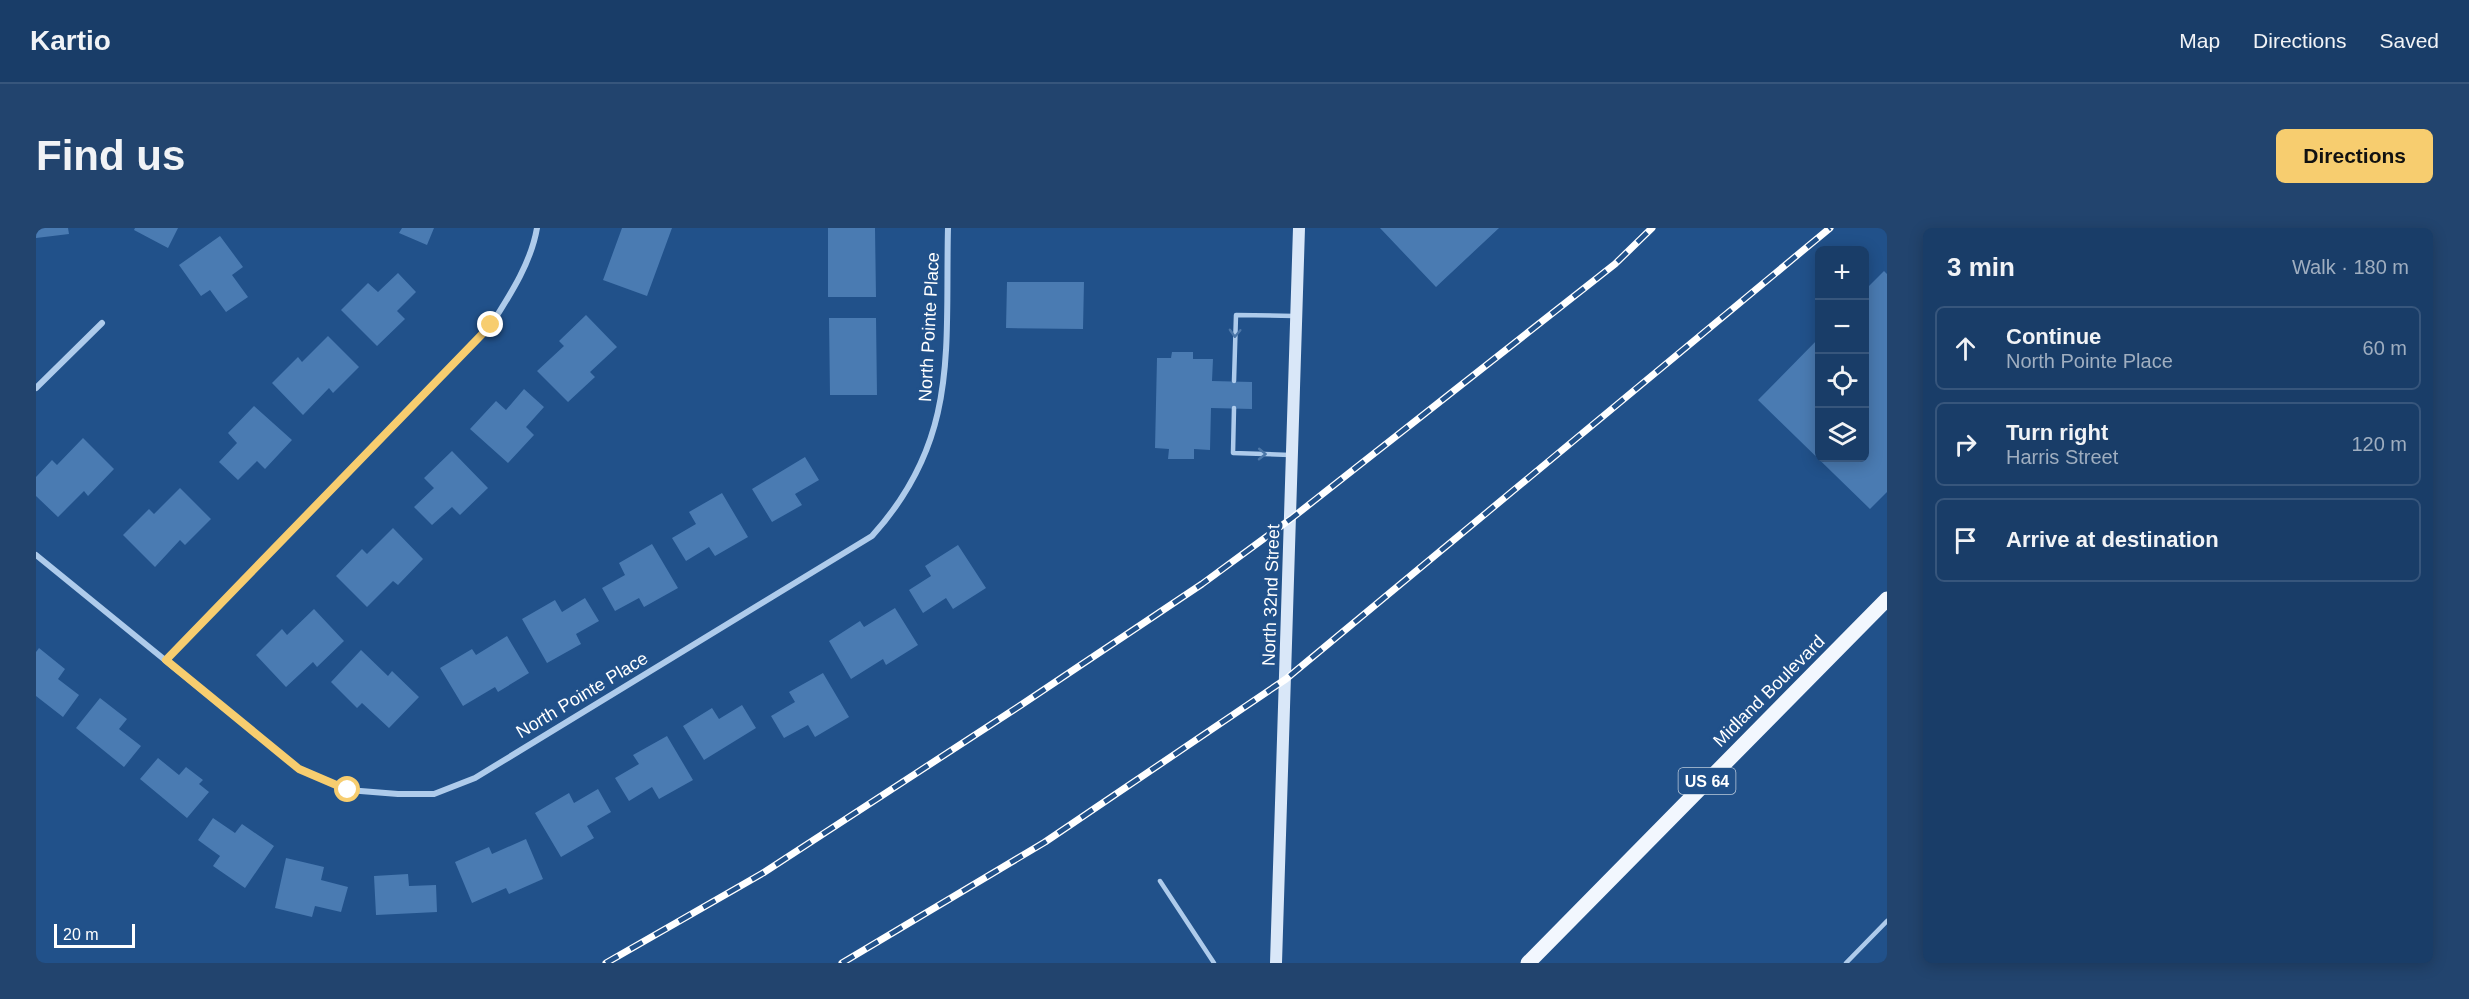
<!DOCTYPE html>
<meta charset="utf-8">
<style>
:root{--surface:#193d68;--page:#22446e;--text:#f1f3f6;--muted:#9faec0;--line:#37567c;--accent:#f7cd6f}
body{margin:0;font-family:Helvetica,sans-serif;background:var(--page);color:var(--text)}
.controls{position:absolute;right:18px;top:18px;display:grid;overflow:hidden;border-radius:9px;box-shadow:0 3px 15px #0003}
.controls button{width:54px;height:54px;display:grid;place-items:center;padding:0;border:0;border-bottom:2px solid var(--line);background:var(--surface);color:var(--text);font:30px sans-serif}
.scale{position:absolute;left:18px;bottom:15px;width:81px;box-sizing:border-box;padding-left:6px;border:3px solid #fff;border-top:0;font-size:16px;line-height:21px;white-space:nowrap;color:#fff;-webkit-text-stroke:4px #21518a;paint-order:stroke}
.stop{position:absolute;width:18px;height:18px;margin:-14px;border:4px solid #f7cd6f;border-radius:50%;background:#fff}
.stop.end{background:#f7cd6f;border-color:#fff;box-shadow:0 2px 6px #0008}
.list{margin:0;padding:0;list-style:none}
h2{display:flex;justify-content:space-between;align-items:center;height:78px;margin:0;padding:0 24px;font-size:26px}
h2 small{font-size:20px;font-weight:400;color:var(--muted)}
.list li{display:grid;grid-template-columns:39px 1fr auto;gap:18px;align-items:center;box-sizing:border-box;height:84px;margin:0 12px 12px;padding:0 12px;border:2px solid var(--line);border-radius:9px}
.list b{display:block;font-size:22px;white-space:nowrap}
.list p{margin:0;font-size:20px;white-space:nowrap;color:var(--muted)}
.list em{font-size:20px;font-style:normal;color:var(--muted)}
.icon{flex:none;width:33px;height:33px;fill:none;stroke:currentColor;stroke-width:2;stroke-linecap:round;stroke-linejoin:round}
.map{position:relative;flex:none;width:1851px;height:735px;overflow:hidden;border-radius:9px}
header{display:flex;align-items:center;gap:36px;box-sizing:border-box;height:84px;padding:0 30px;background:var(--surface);border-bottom:2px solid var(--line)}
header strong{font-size:28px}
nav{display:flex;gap:33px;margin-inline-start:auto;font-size:21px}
.intro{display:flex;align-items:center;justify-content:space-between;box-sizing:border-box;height:144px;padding:0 36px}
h1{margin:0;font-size:42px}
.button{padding:15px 27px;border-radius:9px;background:var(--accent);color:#111;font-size:21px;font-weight:700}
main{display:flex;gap:36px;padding:0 36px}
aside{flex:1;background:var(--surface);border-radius:9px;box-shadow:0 3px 15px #0003}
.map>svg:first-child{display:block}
.building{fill:#4a7bb2}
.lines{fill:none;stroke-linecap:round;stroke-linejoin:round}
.lane{stroke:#aecbeb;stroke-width:4.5}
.street{stroke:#aecbeb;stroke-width:6}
.secondary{stroke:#d9e7f8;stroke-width:12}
.primary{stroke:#f2f7fe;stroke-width:15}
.rail-casing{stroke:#fff;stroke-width:7}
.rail{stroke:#21518a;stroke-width:4.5;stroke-dasharray:14;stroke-linecap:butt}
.oneway{stroke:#4b76a7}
.route{stroke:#f7cd6f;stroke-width:8}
.labels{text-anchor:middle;stroke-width:6;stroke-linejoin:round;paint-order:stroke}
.shield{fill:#21518a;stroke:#bccbdc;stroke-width:1.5}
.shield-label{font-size:16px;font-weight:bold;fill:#fff}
.street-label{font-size:18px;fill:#fff;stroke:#21518a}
</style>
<header>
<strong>Kartio</strong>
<nav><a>Map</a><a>Directions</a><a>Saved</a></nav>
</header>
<div class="intro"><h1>Find us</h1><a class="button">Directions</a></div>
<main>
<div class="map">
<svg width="1851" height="735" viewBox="0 0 1851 735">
<rect width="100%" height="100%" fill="#21518a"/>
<path class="building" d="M0,0h32l1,6 -33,4z
M99,0h43l-10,20 -34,-18z
M366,0h32l-7,17 -28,-12z
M586,0h50l-25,68 -44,-16z
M792,0h47l1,69h-48z
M1344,0h119l-63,59z
M184,8l23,31 -11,8 16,22 -22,15 -16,-22 -9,6 -22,-31z
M1848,43l3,3v218l-17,17 -112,-109 62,-63v121h44v-167z
M362,45l18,19 -19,19 8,8 -28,27 -36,-36 27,-27 10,9z
M971,54h77l-1,47 -77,-1z
M550,87l31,32 -27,25 5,5 -27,25 -31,-31 27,-25 -5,-5z
M793,90h47l1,77h-47z
M292,108l31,31 -26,26 -4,-5 -26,27 -31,-32 26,-26 4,5z
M1136,124h21v7h20l-1,22 40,1v27l-41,-1 -1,42 -16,-1v10h-26l1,-10 -14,-1 2,-90h14z
M488,161l20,18 -18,20 8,8 -26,28 -38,-34 26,-28 10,9z
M218,178l38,34 -27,29 -8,-8 -19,19 -19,-18 18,-19 -9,-10z
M47,210l31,31 -26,27 -4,-5 -26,26 -22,-21v-19l16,-17 5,5z
M416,223l36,37 -28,27 -8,-8 -20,18 -18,-18 20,-19 -10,-10z
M769,229l14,23 -24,14 7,11 -30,17 -20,-33z
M144,260l31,31 -26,26 -5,-5 -25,27 -32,-32 26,-26 5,5z
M686,265l26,44 -33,19 -6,-9 -23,14 -14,-23 24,-14 -7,-12z
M357,300l30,31 -25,26 -5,-4 -26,26 -31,-31 26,-27 5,5z
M616,316l26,44 -34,19 -5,-9 -24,13 -13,-23 23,-13 -6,-12z
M922,317l28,43 -33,21 -7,-11 -23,15 -14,-23 22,-14 -6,-10z
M549,370l14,23 -23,13 5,10 -34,19 -25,-44 33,-19 7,12z
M859,380l23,37 -32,20 -3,-6 -32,20 -22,-38 31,-20 4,6z
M278,381l30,32 -27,26 -4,-5 -27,25 -30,-32 26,-26 5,6z
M471,408l22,37 -31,19 -3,-5 -32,19 -23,-38 32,-19 4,6z
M3,420l26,21 -7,10 21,16 -16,22 -27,-21v-44z
M325,422l27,26 4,-5 27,26 -30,31 -27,-25 -5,5 -26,-26z
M787,445l26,44 -34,20 -7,-12 -24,13 -13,-22 24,-14 -6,-10z
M64,470l27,21 -8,10 22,17 -17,21 -48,-39z
M706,477l14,23 -52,32 -21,-34 29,-18 7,11z
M631,508l26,44 -34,19 -7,-12 -23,14 -14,-23 24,-14 -6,-9z
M122,530l21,17 7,-8 17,13 -4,4 10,8 -22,26 -47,-39z
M562,561l13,23 -24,14 7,12 -33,19 -26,-44 34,-20 5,10z
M177,590l22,15 7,-9 32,22 -29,42 -32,-22 7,-10 -22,-16z
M490,611l17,40 -34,15 -3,-6 -34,15 -17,-41 34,-15 3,7z
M250,630l38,9 -3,13 27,7 -7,25 -26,-6 -3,11 -37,-9z
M372,646l1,12 27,-1 1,27 -61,3 -2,-39z"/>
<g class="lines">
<path class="lane" d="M1198,153l2,-66 58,1
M1198,180l-1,45 57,2
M1124,653l54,82
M1810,735l41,-42"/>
<path class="street" d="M0,160l66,-65
M0,327l263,214 49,21 50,4h36l41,-16 397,-242c88,-97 73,-187 76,-308
M130,432l325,-335c19,-30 40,-62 46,-97"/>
<path class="secondary" d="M1240,735l23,-735"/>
<path class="primary" d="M1492,735l359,-364"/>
<defs>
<path id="rail" d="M570,735l157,-90 258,-168 181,-121 90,-66 323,-254 37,-36
M806,735l203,-121 241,-163 544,-451"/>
</defs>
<use href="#rail" class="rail-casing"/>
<use href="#rail" class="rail"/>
</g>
<defs><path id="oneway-chevron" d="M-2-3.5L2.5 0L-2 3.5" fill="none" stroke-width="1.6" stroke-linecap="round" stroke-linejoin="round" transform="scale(1.5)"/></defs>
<g class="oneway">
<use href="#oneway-chevron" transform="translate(1199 105) rotate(92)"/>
<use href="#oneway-chevron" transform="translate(1226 226) rotate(1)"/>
</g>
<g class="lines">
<path class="route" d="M312,562l-49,-21 -133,-109 325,-335"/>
</g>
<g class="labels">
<rect class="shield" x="1642.5" y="540" width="57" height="26" rx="4.5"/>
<g class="shield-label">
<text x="1671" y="559">US 64</text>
</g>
<g class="street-label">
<text transform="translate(893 99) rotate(-87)" y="6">North Pointe Place</text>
<text transform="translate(1235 367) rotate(-88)" y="6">North 32nd Street</text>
<text transform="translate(1733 463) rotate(-45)" y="6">Midland Boulevard</text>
<text transform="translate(546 467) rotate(-31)" y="6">North Pointe Place</text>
</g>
</g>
</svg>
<div class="controls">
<button>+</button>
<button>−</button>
<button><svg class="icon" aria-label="locate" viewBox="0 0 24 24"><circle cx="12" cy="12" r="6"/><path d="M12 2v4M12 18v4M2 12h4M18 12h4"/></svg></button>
<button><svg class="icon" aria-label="layers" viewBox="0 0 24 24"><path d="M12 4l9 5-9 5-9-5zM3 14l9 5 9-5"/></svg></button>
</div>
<div class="scale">20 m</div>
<div class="stop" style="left:312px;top:562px"></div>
<div class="stop end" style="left:455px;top:97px"></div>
</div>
<aside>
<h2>3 min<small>Walk · 180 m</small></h2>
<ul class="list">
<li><svg class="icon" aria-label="ahead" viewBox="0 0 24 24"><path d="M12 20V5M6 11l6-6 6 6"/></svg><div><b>Continue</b><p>North Pointe Place</p></div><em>60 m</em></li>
<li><svg class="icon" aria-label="right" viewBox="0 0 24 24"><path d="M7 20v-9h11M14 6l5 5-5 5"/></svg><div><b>Turn right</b><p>Harris Street</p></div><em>120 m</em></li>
<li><svg class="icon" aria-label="arrive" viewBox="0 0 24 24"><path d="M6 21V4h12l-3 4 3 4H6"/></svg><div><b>Arrive at destination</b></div></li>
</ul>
</aside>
</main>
